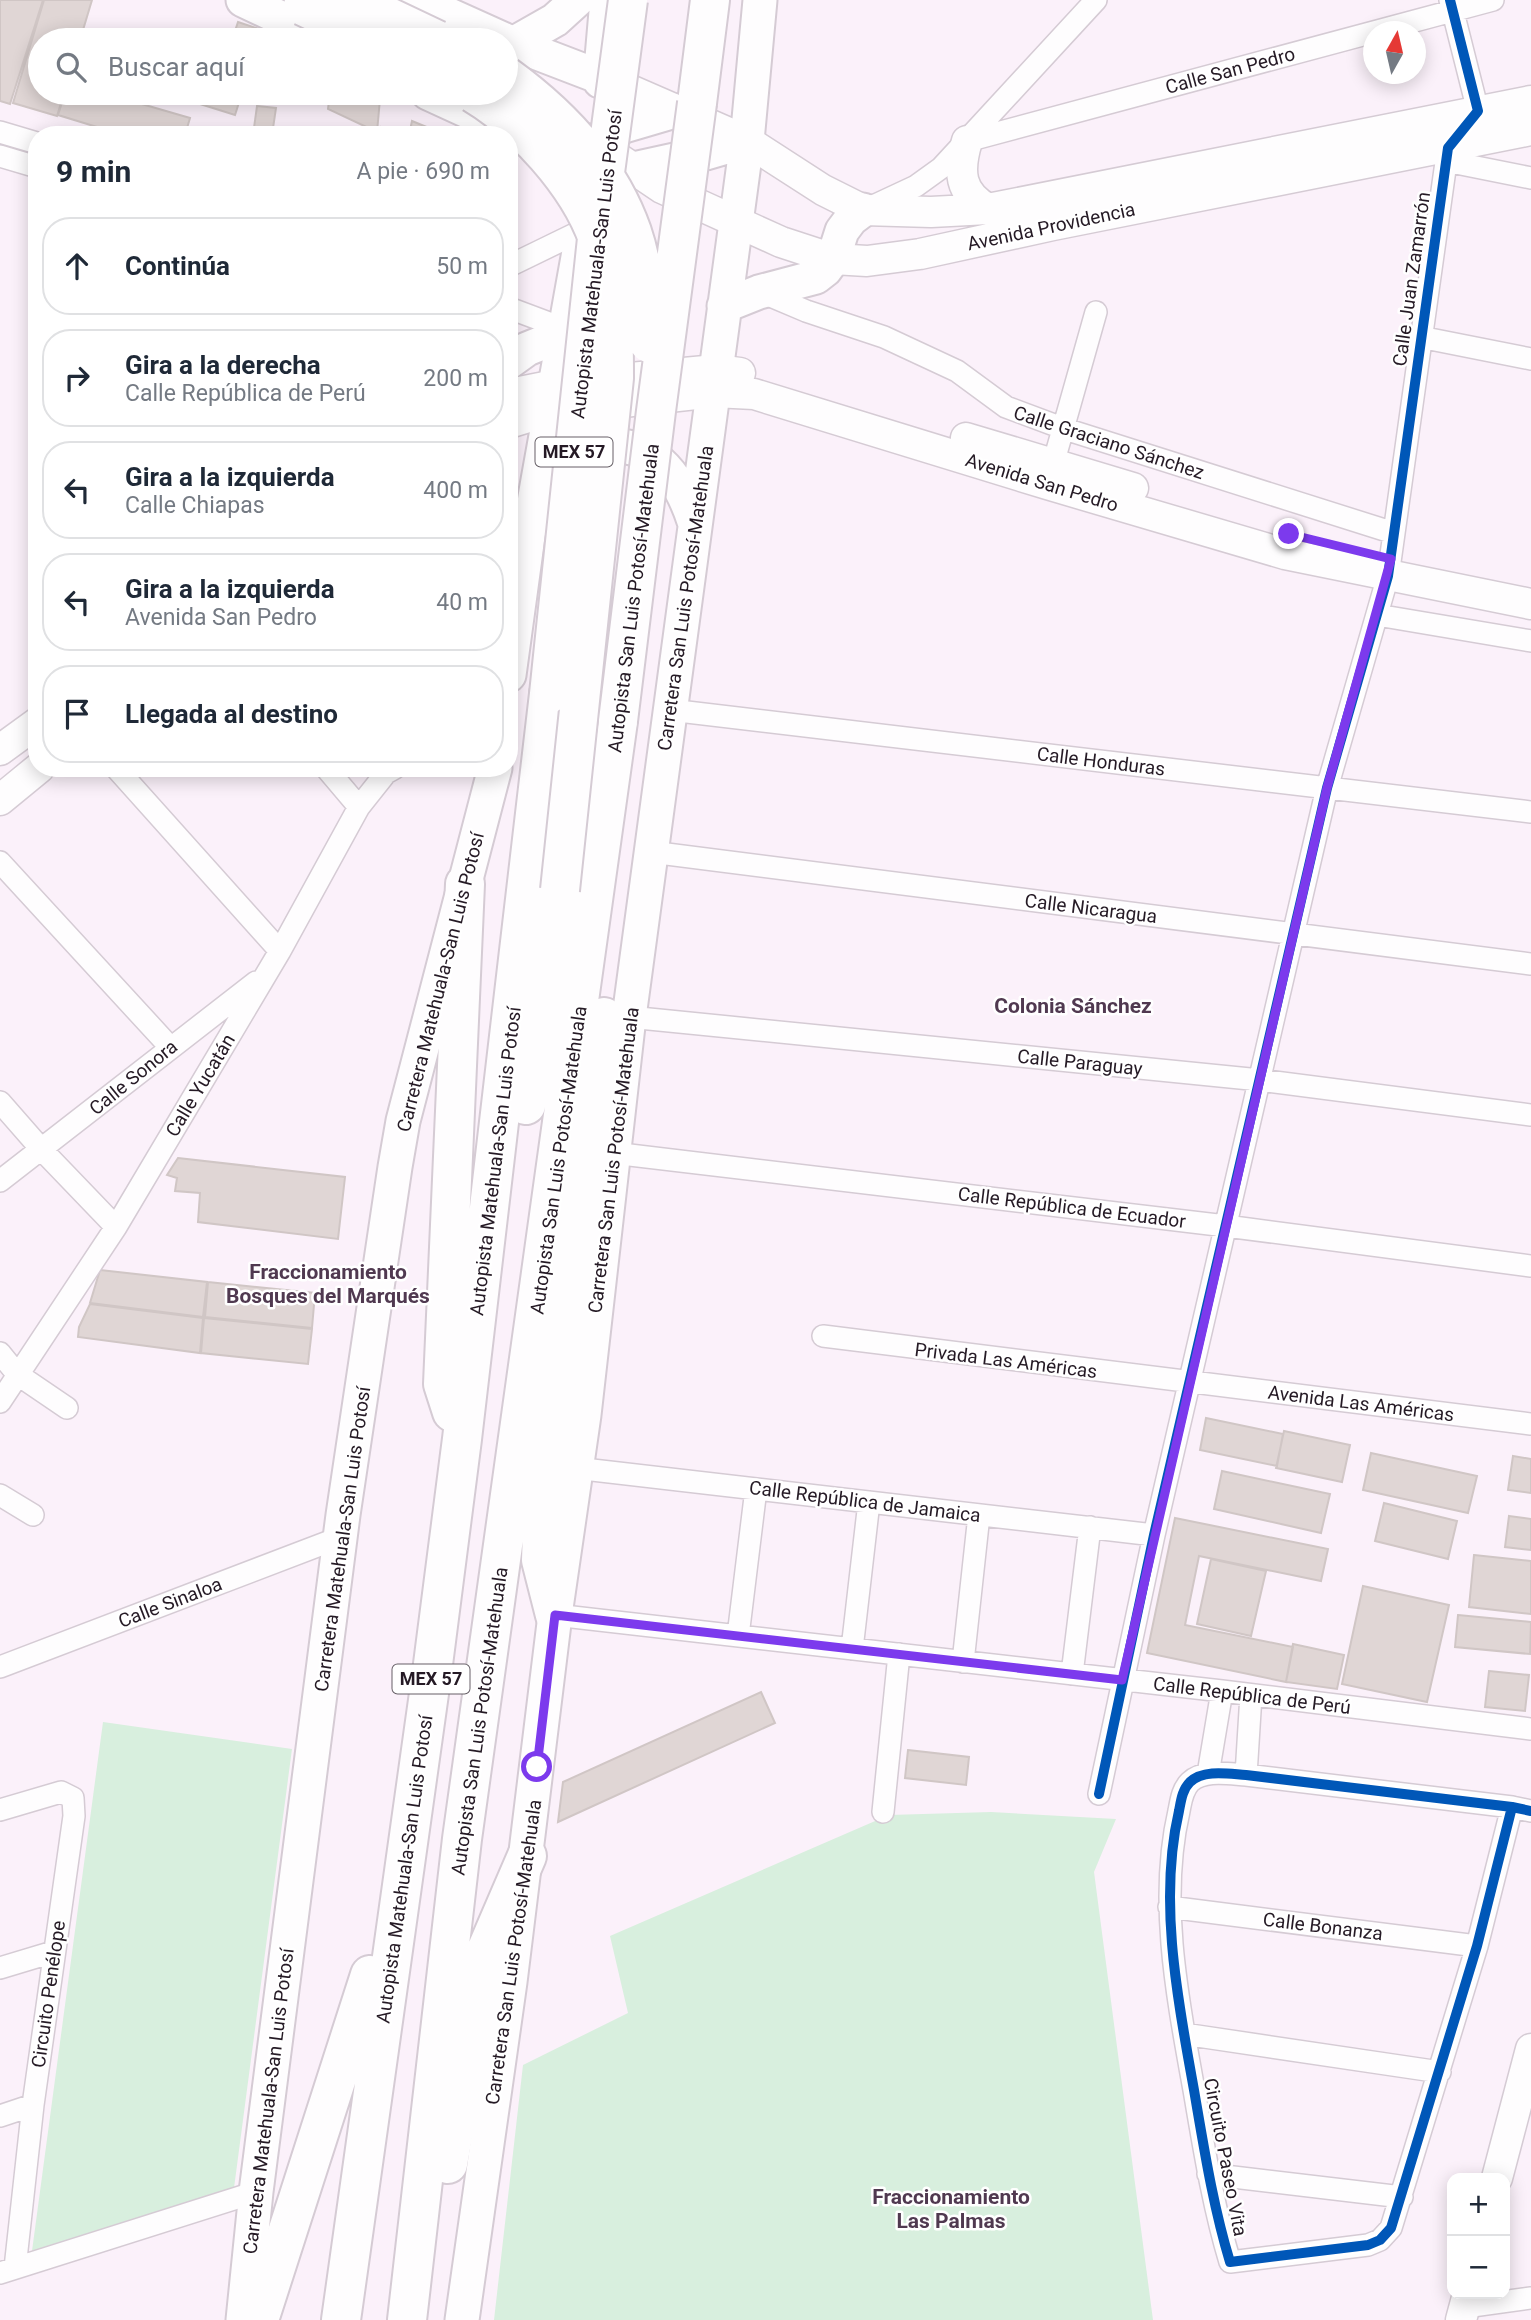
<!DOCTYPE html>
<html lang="es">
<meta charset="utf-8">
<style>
:root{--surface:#fff;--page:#f6f6f7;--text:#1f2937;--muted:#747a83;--line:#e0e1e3}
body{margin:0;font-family:Roboto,sans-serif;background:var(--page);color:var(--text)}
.controls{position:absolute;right:21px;bottom:21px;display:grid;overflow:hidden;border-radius:14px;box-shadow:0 4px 18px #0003}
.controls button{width:63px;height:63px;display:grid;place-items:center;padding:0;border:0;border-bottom:2px solid var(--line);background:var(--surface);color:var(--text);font:35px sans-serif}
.compass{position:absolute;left:1363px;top:21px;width:63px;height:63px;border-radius:50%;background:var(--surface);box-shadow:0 4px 18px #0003;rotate:8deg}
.stop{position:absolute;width:21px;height:21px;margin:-16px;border:5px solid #7c3aed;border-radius:50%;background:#fff}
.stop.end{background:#7c3aed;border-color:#fff;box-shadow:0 2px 7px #0008}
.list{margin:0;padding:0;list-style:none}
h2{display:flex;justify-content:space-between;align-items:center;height:91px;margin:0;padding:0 28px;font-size:30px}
h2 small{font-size:23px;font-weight:400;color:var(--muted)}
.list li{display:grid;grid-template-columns:46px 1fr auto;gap:21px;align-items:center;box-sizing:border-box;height:98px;margin:0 14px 14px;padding:0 14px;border:2px solid var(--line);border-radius:28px}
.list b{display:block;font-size:26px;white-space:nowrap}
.list p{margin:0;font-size:23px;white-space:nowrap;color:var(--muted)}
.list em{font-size:23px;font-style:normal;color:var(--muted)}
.icon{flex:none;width:38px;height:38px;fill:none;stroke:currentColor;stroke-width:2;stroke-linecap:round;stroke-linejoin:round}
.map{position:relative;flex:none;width:1531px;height:2320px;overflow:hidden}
.search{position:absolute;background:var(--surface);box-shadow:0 4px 18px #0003;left:28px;top:28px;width:490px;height:77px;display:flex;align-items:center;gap:18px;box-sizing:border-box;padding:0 24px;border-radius:38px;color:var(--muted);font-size:26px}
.panel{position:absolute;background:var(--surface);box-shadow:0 4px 18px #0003;left:28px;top:126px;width:490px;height:651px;border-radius:28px}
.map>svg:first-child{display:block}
.green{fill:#d8efde}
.building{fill:#e0d6d5;stroke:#d0c6c5;stroke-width:2}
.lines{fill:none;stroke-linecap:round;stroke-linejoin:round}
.street-casing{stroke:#d5cbd4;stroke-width:24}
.secondary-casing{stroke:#d5cbd4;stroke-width:33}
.primary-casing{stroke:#d5cbd4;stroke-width:37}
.highway-casing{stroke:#d5cbd4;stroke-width:42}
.street{stroke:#fefdfe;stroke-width:21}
.secondary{stroke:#fefdfe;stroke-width:30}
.primary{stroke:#fefdfe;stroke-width:33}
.highway{stroke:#fefdfe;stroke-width:38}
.highway-bridge-casing{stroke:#d5cbd4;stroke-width:42;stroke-linecap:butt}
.highway-bridge{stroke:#fefdfe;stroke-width:38}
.cycleway-casing{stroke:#fff;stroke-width:15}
.cycleway{stroke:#0057b8;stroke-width:10}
.route{stroke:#7c3aed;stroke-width:9}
.labels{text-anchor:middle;stroke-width:5;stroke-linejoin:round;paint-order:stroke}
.shield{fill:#fff;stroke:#665f66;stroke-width:2}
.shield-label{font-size:18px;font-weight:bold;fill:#251a25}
.street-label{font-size:19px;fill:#251a25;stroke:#fff}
.neighbourhood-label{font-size:21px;font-weight:bold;fill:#503950;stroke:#fff}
</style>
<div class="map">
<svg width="1531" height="2320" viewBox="0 0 1531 2320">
<rect width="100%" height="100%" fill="#fbf1fa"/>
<path class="green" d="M103,1722l189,27 -58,439 -202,63z
M991,1812l125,7 -22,53 59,448h-659l29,-255 105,-52 -18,-77 279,-121z"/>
<path class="building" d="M0,0h43l-33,104 -10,-3z
M44,0h48l-12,40h-40v53h24l-7,23 -44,-13z
M238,22l42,14 -2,4h-46z
M65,93h39l86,25 -5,17h-62l-65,-20z
M200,93h42l-7,22 -38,-12z
M330,93h36l14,6 -3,33 -49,-23z
M257,106l19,2 -4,27h-19z
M412,121l34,14h-37z
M381,127l20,3 -1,5h-20z
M178,1158l167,19 -7,62 -140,-17 2,-29 -25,-2 2,-13 -10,-3z
M100,1270l107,12 -4,35 -113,-14z
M208,1282l107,11 -3,35 -107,-11z
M90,1304l113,14 -3,35 -122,-16 1,-10z
M204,1318l108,11 -4,35 -107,-11z
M1206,1418l77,16 -6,32 -77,-16z
M1284,1431l66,14 -8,37 -66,-14z
M1371,1453l106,23 -9,37 -105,-23z
M1513,1456l18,3v34l-23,-3z
M1222,1471l108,23 -9,39 -107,-24z
M1384,1503l73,18 -9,38 -73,-18z
M1509,1516l22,3v31l-26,-3z
M1175,1518l153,31 -7,32 -122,-25 -14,69 108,22 -7,35 -139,-29z
M1474,1555l57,6v53l-62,-7z
M1211,1559l55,12 -15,65 -54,-12z
M1363,1586l86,19 -22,97 -85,-18z
M1458,1615l73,7 -1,32 -75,-7z
M1293,1644l51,11 -7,34 -51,-7z
M1489,1671l40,4 -4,36 -40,-4z
M761,1692l14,31 -217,99 5,-40z
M908,1750l61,7 -3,28 -61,-7z"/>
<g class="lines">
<defs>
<path id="street" d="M0,132l37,11
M967,141l526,-141
M0,156l37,11
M1446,161l85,17
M871,207l45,-21 25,-18 155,-168
M509,266l74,-36
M761,292l45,19 78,26 73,34 49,36 59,22 329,104
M509,308l56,21
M1420,337l111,22
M1050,475l46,-163
M1377,615l154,26
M670,710l861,102
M116,768l164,183
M326,768l33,39
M651,852l880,112
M0,862l170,185
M629,1017l631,63 271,35
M0,1102l42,48 74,77
M613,1153l613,73 305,40
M0,1181l256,-199
M823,1336l708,88
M0,1353l17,21 50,34
M0,1402l116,-175 164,-276 79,-144 27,-34 9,-5
M575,1468l579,67
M0,1495l33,20
M555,1615l667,76 309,38
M738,1636l18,-147
M852,1649l17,-147
M963,1662l16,-147
M0,1667l341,-130
M1072,1674l18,-147
M1208,1774l14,-83
M1246,1775l5,-80
M1099,1794l55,-259 173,-747 61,-212 60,-428 30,-37 -28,-111
M1512,1807l-35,139 -86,282 -11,12 -12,5 -138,17c-17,-56 -26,-114 -36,-172 -16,-89 -36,-189 -15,-279 2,-10 3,-21 11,-29 14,-13 39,-8 56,-7l266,32 19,4
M0,1810l61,-18 12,6 1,18 -41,289 -18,163
M883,1812l16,-158
M1169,1907l308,39
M0,1968l53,-16
M1184,2034l256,38
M0,2116l33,-11
M1208,2174l194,23
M0,2273l256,-81
M1465,2307l66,-9"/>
<path id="secondary" d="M600,77l147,64 76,49 40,20 68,2 57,-3 543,-108
M967,141c-9,30 -8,52 21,68
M619,159l43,29 119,54 52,17 34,2 53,-7 133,-29 478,-95
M509,394l46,-9 161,-15 24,3
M509,423l42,-13 163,-18 40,2 293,90 238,70 246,50
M966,438l167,50
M0,750l37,-27
M0,800l39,-32
M1497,2178l34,-129
M1461,2320l7,-26"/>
<path id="primary" d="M243,0l84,40
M416,0l89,40
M506,41l94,36
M506,48l49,-28 22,-20
M600,81l7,-81
M428,93l74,34
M589,141h6l29,-15 51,-15
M633,169l73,-16 41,-12
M724,306l35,-14 57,-15 9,-7 8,-11 9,-28 9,-12 12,-9
M509,362l18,-13 37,-15
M581,452c62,-21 95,14 113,69
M509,675l19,-139 52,-290
M243,2320l13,-128 87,-677 52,-348 8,-46 92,-353
M462,2320l48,-338 45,-367 29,-200 45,-398 118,-876 13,-141"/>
<path id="highway" d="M697,103l13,-103
M526,1105l34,-215
M452,1412l-9,-28 22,-500
M555,1615l-14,-55 3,-82 60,-461
M448,2164l38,-213 41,-95
M259,2320l111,-345
M341,2320l91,-648 30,-233 87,-745
M407,2320l55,-481 156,-1118"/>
</defs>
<use href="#street" class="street-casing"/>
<use href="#secondary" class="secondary-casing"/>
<use href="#primary" class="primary-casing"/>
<use href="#highway" class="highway-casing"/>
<use href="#street" class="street"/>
<use href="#secondary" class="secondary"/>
<use href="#primary" class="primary"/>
<use href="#highway" class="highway"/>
<defs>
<path id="highway-bridge" d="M353,0l84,40
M303,6l71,34
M506,76c55,40 103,90 126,156 12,35 15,74 17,111
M473,93c50,30 105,90 125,146 16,43 16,93 16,139l-54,512
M549,694l51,-484 28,-210
M618,721l38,-310 41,-308"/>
</defs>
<use href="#highway-bridge" class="highway-bridge-casing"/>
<use href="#highway-bridge" class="highway-bridge"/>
<defs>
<path id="cycleway" d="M1099,1794l55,-259 173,-747 61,-212 60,-428 30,-37 -28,-111
M1512,1807l-35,139 -86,282 -11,12 -12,5 -138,17c-17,-56 -26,-114 -36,-172 -16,-89 -36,-189 -15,-279 2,-10 3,-21 11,-29 14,-13 39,-8 56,-7l266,32 19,4"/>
</defs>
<use href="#cycleway" class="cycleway-casing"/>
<use href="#cycleway" class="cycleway"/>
</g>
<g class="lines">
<path class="route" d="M537,1767l18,-152 567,65 205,-892 64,-229 -102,-25"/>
</g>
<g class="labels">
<g class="shield">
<rect x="535.5" y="437.5" width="77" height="29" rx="5"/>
<rect x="392.5" y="1664.5" width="77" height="29" rx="5"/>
</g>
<g class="shield-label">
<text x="574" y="458">MEX 57</text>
<text x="431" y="1685">MEX 57</text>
</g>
<g class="street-label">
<text transform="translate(1230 70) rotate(-15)" y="7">Calle San Pedro</text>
<text transform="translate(1051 226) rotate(-12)" y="7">Avenida Providencia</text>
<text transform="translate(596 264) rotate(-83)" y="7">Autopista Matehuala-San Luis Potosí</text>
<text transform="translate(1411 279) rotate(-82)" y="7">Calle Juan Zamarrón</text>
<text transform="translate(1109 442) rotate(18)" y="7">Calle Graciano Sánchez</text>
<text transform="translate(1042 482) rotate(17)" y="7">Avenida San Pedro</text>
<text transform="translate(633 598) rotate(-83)" y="7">Autopista San Luis Potosí-Matehuala</text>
<text transform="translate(685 598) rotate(-82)" y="7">Carretera San Luis Potosí-Matehuala</text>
<text transform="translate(1101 761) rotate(7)" y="7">Calle Honduras</text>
<text transform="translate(1091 908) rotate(7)" y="7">Calle Nicaragua</text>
<text transform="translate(440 982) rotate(-76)" y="7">Carretera Matehuala-San Luis Potosí</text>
<text transform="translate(1080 1062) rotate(6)" y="7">Calle Paraguay</text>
<text transform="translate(133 1077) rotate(-39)" y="7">Calle Sonora</text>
<text transform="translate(200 1085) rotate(-59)" y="7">Calle Yucatán</text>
<text transform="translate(558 1160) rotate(-82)" y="7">Autopista San Luis Potosí-Matehuala</text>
<text transform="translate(613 1160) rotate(-83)" y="7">Carretera San Luis Potosí-Matehuala</text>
<text transform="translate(495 1161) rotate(-83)" y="7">Autopista Matehuala-San Luis Potosí</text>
<text transform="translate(1072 1207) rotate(7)" y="7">Calle República de Ecuador</text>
<text transform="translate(1006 1360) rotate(7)" y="7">Privada Las Américas</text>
<text transform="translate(1361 1403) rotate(7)" y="7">Avenida Las Américas</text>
<text transform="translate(865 1501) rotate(7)" y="7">Calle República de Jamaica</text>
<text transform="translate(342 1539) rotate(-82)" y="7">Carretera Matehuala-San Luis Potosí</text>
<text transform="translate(170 1602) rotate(-21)" y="7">Calle Sinaloa</text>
<text transform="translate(1252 1695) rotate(7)" y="7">Calle República de Perú</text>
<text transform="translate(479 1721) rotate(-82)" y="7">Autopista San Luis Potosí-Matehuala</text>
<text transform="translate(404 1869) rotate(-82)" y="7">Autopista Matehuala-San Luis Potosí</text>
<text transform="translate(1323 1926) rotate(7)" y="7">Calle Bonanza</text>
<text transform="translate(513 1952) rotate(-82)" y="7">Carretera San Luis Potosí-Matehuala</text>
<text transform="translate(48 1994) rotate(-82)" y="7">Circuito Penélope</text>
<text transform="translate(268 2101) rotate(-83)" y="7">Carretera Matehuala-San Luis Potosí</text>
<text transform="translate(1226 2157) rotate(79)" y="7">Circuito Paseo Vita</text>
</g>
<g class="neighbourhood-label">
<text x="1073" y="1013">Colonia Sánchez</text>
<text x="328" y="1279">Fraccionamiento<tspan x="328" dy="24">Bosques del Marqués</tspan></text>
<text x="951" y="2204">Fraccionamiento<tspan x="951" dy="24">Las Palmas</tspan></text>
</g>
</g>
</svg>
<div class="controls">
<button>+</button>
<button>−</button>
</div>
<svg class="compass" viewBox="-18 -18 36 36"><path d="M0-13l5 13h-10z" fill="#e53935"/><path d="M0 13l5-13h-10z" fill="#747a83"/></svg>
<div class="stop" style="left:537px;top:1767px"></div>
<div class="stop end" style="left:1289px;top:534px"></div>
<div class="search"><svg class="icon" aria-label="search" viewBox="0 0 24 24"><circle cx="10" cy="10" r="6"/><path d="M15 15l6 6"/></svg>Buscar aquí</div>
<section class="panel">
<h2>9 min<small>A pie · 690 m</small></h2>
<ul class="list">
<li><svg class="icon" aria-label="ahead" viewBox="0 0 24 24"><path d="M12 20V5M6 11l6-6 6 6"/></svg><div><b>Continúa</b></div><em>50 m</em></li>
<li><svg class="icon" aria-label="right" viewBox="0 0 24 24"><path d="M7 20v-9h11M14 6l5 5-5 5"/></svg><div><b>Gira a la derecha</b><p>Calle República de Perú</p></div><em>200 m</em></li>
<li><svg class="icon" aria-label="left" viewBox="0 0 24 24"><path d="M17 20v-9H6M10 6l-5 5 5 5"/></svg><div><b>Gira a la izquierda</b><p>Calle Chiapas</p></div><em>400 m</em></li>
<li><svg class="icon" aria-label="left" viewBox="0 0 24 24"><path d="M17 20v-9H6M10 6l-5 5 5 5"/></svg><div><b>Gira a la izquierda</b><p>Avenida San Pedro</p></div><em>40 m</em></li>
<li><svg class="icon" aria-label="arrive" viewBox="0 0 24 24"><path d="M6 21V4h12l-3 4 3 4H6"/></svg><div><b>Llegada al destino</b></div></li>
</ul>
</section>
</div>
